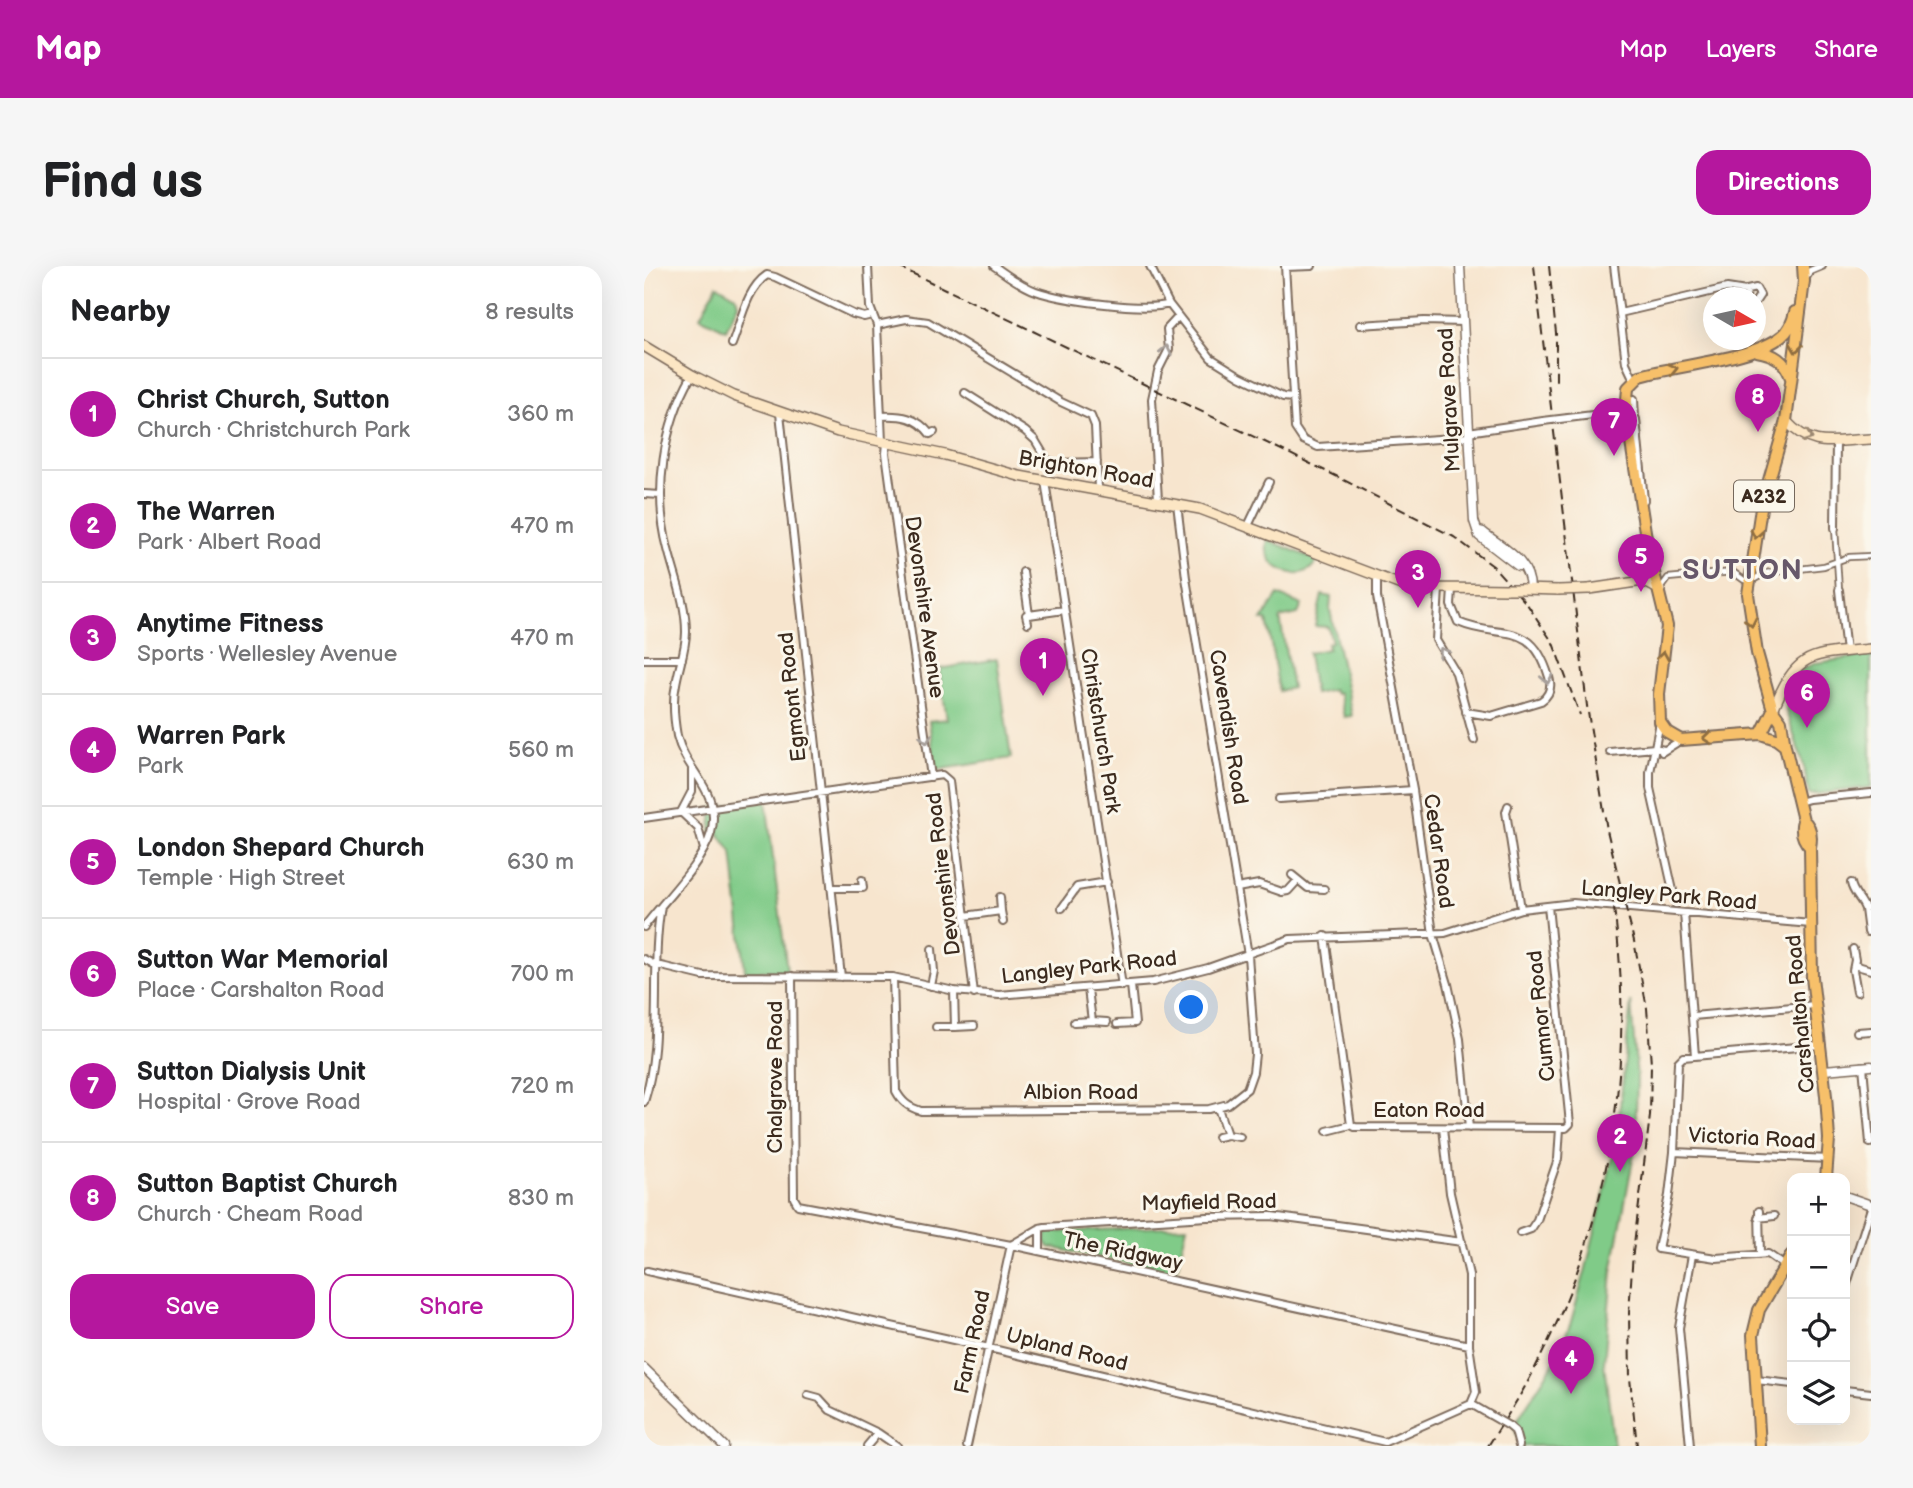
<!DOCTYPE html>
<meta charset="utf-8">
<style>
:root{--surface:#fff;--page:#f6f6f6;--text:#202124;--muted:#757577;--line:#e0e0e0;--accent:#b5179e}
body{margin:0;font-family:"Balsamiq Sans",sans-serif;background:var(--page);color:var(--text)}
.controls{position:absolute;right:21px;bottom:21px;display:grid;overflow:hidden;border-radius:14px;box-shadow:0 7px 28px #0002}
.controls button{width:63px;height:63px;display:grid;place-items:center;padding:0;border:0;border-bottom:2px solid var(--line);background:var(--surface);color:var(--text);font:35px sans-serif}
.compass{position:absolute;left:1059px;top:21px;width:63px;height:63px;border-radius:50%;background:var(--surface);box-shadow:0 7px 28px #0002;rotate:99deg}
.you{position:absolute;left:548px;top:742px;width:24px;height:24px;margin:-18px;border:5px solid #fff;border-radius:50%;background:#1a73e8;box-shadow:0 0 0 10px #1a73e833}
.badge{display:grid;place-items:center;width:46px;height:46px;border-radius:50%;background:var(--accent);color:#fff;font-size:23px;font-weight:700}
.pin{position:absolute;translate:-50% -58px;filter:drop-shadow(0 2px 4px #0008)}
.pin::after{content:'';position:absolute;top:37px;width:24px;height:21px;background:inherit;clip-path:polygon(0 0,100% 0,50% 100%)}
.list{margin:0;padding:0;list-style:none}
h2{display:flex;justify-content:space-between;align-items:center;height:91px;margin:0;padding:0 28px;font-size:30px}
h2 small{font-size:23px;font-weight:400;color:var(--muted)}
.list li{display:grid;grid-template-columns:46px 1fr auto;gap:21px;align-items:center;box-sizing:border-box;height:112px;padding:0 28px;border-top:2px solid var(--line)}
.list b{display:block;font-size:26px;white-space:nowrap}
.list p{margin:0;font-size:23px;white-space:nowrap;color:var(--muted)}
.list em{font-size:23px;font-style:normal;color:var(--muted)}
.actions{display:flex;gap:14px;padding:21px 28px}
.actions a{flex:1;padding:16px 0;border:2px solid var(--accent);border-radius:21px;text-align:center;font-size:24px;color:var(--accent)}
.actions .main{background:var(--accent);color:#fff}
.icon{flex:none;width:38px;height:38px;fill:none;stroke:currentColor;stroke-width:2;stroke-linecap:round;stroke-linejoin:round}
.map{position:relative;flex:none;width:1227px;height:1180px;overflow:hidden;border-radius:21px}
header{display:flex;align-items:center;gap:42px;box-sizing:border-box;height:98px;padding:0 35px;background:var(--accent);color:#fff}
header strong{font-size:33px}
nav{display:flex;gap:38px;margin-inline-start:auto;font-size:24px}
.intro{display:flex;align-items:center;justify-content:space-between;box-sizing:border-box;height:168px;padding:0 42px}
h1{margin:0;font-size:49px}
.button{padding:18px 32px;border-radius:21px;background:var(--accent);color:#fff;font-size:24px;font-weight:700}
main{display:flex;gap:42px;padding:0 42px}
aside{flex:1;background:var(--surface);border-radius:21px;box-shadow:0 7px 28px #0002}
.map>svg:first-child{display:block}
.green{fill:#80cb88;stroke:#5e7a53;stroke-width:2}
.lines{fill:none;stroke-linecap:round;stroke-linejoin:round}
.pedestrian-casing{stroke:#7d6b5c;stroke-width:8}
.minor-casing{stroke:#7d6b5c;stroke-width:10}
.tertiary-casing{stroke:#7d6b5c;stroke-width:11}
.secondary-casing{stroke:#7d6b5c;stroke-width:12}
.trunk-casing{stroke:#7d6b5c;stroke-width:14}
.pedestrian{stroke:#fff;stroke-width:4.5}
.minor{stroke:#fff;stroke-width:6}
.tertiary{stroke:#fff;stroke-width:8}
.secondary{stroke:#fce6c4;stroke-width:9}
.trunk{stroke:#f7c06b;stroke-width:10}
.rail{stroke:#3b2a1e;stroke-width:2;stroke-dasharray:10 5;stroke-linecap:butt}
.minor-bridge-casing{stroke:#7d6b5c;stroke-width:10;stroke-linecap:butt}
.secondary-bridge-casing{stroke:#7d6b5c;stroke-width:12;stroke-linecap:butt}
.minor-bridge{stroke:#fff;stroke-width:6}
.secondary-bridge{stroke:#fce6c4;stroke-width:9}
.oneway{stroke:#906e41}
.oneway2{stroke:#a79f9a}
.oneway3{stroke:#9c8871}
.labels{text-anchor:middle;stroke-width:6;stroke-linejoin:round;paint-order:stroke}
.shield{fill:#fbf7ec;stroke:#75685c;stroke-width:2}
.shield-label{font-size:19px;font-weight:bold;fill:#3b2a1e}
.street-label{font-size:21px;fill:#3b2a1e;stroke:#fbf7ec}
.district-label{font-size:28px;font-weight:bold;letter-spacing:2px;fill:#67586a;stroke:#fbf7ec}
</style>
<header>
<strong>Map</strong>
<nav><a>Map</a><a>Layers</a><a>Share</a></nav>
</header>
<div class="intro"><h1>Find us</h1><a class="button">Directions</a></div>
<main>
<aside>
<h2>Nearby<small>8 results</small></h2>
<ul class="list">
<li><span class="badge">1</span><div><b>Christ Church, Sutton</b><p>Church · Christchurch Park</p></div><em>360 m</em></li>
<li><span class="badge">2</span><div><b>The Warren</b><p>Park · Albert Road</p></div><em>470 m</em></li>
<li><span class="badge">3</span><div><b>Anytime Fitness</b><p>Sports · Wellesley Avenue</p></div><em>470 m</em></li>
<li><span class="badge">4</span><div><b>Warren Park</b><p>Park</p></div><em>560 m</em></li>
<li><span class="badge">5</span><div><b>London Shepard Church</b><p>Temple · High Street</p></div><em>630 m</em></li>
<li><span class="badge">6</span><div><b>Sutton War Memorial</b><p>Place · Carshalton Road</p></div><em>700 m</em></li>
<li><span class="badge">7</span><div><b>Sutton Dialysis Unit</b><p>Hospital · Grove Road</p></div><em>720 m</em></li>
<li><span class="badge">8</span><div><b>Sutton Baptist Church</b><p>Church · Cheam Road</p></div><em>830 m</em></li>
</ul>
<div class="actions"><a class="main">Save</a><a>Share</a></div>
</aside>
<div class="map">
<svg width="1227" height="1180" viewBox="0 0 1227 1180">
<rect width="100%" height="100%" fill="#fbf7ec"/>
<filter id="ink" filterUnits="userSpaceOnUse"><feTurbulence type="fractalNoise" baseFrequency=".0143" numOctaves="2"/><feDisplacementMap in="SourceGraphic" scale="14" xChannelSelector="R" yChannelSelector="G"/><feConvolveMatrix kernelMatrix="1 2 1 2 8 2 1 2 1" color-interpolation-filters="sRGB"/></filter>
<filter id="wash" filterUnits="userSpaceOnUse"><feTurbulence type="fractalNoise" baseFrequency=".00686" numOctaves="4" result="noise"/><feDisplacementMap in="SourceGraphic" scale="28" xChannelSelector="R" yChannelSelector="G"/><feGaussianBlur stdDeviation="1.57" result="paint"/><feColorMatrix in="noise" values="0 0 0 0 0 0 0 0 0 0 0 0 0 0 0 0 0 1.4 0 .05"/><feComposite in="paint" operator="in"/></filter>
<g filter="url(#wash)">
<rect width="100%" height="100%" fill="#f7e5ce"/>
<path class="green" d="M73,19l19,11 2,8 -12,26 -26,-13z
M624,274l49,20c-13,28 -59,7 -49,-20z
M634,329l24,10 -4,9 -18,4 12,70 -13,3 -12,-71h-5z
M678,329l9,2 -1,13 22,106 -8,1 -5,-24 -4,1 -2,-4 -19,4 -6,-41 20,-4 -1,-6 5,-1 -4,-15 -13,-1z
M1227,389v132l-62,8 -6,-32 -17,-52 4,-26 12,-16 14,-6z
M353,393l14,99 -75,12 -7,-49 18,-2 -8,-50z
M122,534l21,171h-42l-13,-119 -13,-18 -8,-1 2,-26z
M987,736l6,77 -2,69 -23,124 -8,91 10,83h-94l-6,-20 40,-64 16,-37 15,-53 31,-128z
M543,960l-11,47 -127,-26 -4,-6 2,-8 3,-1z"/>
</g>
<g filter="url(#ink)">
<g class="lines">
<defs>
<path id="pedestrian" d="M1191,262l4,62
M1016,323l8,-11 65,-6 11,8h9l12,-7 59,-7 25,-9 22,-1"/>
<path id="minor" d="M224,0l2,41 7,18 5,117
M350,0c13,9 27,20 42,25 25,9 109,21 133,13
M506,0l19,38 42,54 29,18 43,21 10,1
M641,0l10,162 8,12 15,7 150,-10
M970,0l12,97 8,17
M641,1l27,-1
M1161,13l5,-8 12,-5
M1102,32l1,-8 9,-2 4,7 -4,6
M976,47l107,-25 19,3
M233,59l29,-6 22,3 133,80 30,14 4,10 3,63
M716,59l64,-4 39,1
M88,78c9,-22 14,-55 35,-69l8,2 78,37 11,3 8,-2
M321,127l60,38 10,9 12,20 10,3 40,-1
M990,133l1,19
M136,147l61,564
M237,150c21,-1 36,1 49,18l4,-2
M924,152l58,-7 10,8 8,81
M824,166l75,-11
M243,177l-1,10 5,37 40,287
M401,215l77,505
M0,228l17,1
M514,234l-6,-101 6,-28 11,-22 -2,-20 11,-12
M604,260l21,-44
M1191,262l1,-87
M379,306l6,43 35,-5
M733,312v19l36,193 20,144 15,50 12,55 9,89
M795,322l-3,52 20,33 18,67
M808,323l-1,16 7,17c43,19 73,-5 91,55 3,10 1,18 -8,24l-50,15 -25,-4
M1195,324l7,62
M382,349l2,8
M0,393h38
M1016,456l-10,50v16l26,116
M966,486l45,-4 9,2
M1018,486l19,-12
M48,504v21l-11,21 17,16 6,21
M635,533l134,-9
M1155,536l10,-3 62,-6
M864,540l-2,6 15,97
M0,552l298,-43 7,6 25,213
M648,609l16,13 16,1
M1207,617c2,11 10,15 14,26l6,-1
M187,622h32l-1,-8
M593,622l22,-4 23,8 6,-1 10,-11
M356,631l1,14
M418,642l15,-21 30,-5
M1221,643l3,23
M1040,647l11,143
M321,650l36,-5 2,11
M0,661c20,-27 58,-63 67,-94 11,-43 -25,-60 -34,-97 -3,-17 -5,-35 -1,-52 3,-18 10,-35 10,-52 0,-29 -11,-55 -18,-83 -15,-56 -5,-124 24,-174
M681,670l26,189 4,2 211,1 4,-4 -22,-218
M1209,683l2,11 -2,10 4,22
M0,693l9,5 50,12 190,1 61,14 45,4 154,-13 55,-14 82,-29 155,-6 76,-24 52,-6 238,21
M1210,699l17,5
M148,710l2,222 4,7 213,40 458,100
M249,711l3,114c6,11 12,16 25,20l288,-2 19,-5 19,-15 6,-17 2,-18 -7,-99 -62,-377 -9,-74
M287,720l3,-15 -2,-22
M310,725l1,36 19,-1
M1049,750l122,-11
M448,755l15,1
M430,756l18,-1 -4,-32
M473,758l18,-1 -4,-38
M292,761h19
M1213,766l14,-1
M1219,800l7,77
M0,836c20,-62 6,-131 17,-196
M574,842l9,27 -9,2
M799,862l7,65 19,82v70l7,47 -5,12
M683,865l24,-6
M583,869l13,2
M1030,886l155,7
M1115,945l1,43
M1114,952l16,-2
M876,967l11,-4 6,-9 21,-61 2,-31
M396,985v-23l5,-1 162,-10 64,-1 191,26
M1141,1000l-17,-12 -52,4 -58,-9 11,-54 5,-43 4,-90 5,-5 137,-12
M3,1005l342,77 396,94 86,-38
M1201,1024l26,-82
M1112,1114l36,4
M1201,1124l26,3
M164,1129l11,3 11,12 48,23
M827,1138l19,11
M865,1160l6,5 4,15
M223,1180l11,-13 19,13
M323,1180l44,-201 29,-17
M1046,1180l-11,-118 13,-73"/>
<path id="tertiary" d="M816,0l14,255 5,15 39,30h4
M835,265l4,1c21,17 47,28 47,57
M1180,804l47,-4
M1201,930l26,9
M0,1102l80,78"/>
<path id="secondary" d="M0,80l48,29 42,21 104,36 107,23 74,21 181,33 201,76 38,3 69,1
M1142,155c28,30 48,19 85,18
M878,323l36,1
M945,323l54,-8 17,9
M1129,444c24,-60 38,-55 98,-61"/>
<path id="trunk" d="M1159,0l1,15 -18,140 -25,87 -13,86 9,59 16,57 8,11 4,25 18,74c9,7 9,17 7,27l2,130 14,119 3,43 -3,39
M1113,85c17,3 28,9 34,27
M1117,468l12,-24
M1141,480l-9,-7 -15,-5 -80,6 -14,-8 -7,-10 -1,-28 8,-68 -20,-82 -21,-133 2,-23 12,-12c38,-11 114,-17 142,-40 8,-6 11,-15 13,-24
M1159,554c-3,11 -1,19 7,27
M1116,1180l-7,-111 6,-25 33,-56"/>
</defs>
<use href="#pedestrian" class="pedestrian-casing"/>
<use href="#minor" class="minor-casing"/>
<use href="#tertiary" class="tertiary-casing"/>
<use href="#secondary" class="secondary-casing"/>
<use href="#trunk" class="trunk-casing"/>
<use href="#pedestrian" class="pedestrian"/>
<use href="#minor" class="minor"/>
<use href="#tertiary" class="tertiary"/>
<use href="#secondary" class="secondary"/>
<use href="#trunk" class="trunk"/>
<path class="rail" d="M253,0l439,210 118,61 39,29 34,38 26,39 27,72
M890,0l53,440 20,124 27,111 13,67 4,56 -1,52 -17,136 -4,61 1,65 7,68
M905,0l7,67v48
M844,1180c17,-27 35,-53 49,-82 75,-145 101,-314 74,-475"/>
<defs>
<path id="minor-bridge" d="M899,155l25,-3
M846,1149l19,11"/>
<path id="secondary-bridge" d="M864,323h14
M914,324l31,-1"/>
</defs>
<use href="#minor-bridge" class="minor-bridge-casing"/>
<use href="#secondary-bridge" class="secondary-bridge-casing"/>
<use href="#minor-bridge" class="minor-bridge"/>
<use href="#secondary-bridge" class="secondary-bridge"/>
</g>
<defs><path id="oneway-chevron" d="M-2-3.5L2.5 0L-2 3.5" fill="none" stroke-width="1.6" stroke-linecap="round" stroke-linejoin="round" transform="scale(1.75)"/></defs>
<g class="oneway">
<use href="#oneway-chevron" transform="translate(1152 82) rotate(98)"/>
<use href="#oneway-chevron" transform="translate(1029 103) rotate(-13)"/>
<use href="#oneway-chevron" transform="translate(1112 268) rotate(100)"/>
<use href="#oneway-chevron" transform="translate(1107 356) rotate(79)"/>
<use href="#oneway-chevron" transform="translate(1019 390) rotate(-81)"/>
<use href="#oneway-chevron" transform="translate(1063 472) rotate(175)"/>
</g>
<g class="oneway2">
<use href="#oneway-chevron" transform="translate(522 84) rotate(-78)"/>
<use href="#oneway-chevron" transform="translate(799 386) rotate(-122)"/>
<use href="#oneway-chevron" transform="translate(903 413) rotate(79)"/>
<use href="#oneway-chevron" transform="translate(282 473) rotate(82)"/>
</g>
<use class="oneway3" href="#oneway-chevron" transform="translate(1164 171) rotate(20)"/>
</g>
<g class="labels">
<rect class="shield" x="1090" y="214.5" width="60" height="31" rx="5"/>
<g class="shield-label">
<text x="1120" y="237">A232</text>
</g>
<g class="street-label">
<text transform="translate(805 134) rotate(-93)" y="7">Mulgrave Road</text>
<text transform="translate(442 203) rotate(10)" y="7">Brighton Road</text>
<text transform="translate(281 341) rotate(82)" y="7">Devonshire Avenue</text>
<text transform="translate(148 431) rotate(-96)" y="7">Egmont Road</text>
<text transform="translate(585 461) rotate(81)" y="7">Cavendish Road</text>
<text transform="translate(457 465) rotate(81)" y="7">Christchurch Park</text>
<text transform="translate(795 585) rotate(82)" y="7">Cedar Road</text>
<text transform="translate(299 608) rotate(-97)" y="7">Devonshire Road</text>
<text transform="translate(1025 629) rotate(5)" y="7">Langley Park Road</text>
<text transform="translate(445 701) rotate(-6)" y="7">Langley Park Road</text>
<text transform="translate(1156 748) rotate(-95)" y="7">Carshalton Road</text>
<text transform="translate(897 750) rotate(-96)" y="7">Cumnor Road</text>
<text transform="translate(131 811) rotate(-90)" y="7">Chalgrove Road</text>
<text x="437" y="833">Albion Road</text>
<text x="785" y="851">Eaton Road</text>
<text transform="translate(1108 872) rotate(3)" y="7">Victoria Road</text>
<text transform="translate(565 936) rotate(-1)" y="7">Mayfield Road</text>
<text transform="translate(479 985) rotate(12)" y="7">The Ridgway</text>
<text transform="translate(328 1076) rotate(-78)" y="7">Farm Road</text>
<text transform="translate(423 1083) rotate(14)" y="7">Upland Road</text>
</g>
<g class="district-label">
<text x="1099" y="313">SUTTON</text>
</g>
</g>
</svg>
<div class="controls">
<button>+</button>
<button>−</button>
<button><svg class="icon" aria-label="locate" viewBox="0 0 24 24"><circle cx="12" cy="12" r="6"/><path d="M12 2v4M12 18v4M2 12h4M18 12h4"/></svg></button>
<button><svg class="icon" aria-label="layers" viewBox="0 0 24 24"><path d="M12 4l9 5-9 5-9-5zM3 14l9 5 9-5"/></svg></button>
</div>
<svg class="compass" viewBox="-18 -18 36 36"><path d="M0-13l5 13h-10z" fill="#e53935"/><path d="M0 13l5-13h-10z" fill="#757577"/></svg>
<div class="you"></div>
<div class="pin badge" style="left:399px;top:430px">1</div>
<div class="pin badge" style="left:976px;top:906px">2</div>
<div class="pin badge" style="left:774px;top:342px">3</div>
<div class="pin badge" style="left:927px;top:1128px">4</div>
<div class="pin badge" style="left:997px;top:326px">5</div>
<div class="pin badge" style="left:1163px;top:462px">6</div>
<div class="pin badge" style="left:970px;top:190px">7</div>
<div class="pin badge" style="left:1114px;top:166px">8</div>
</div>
</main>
